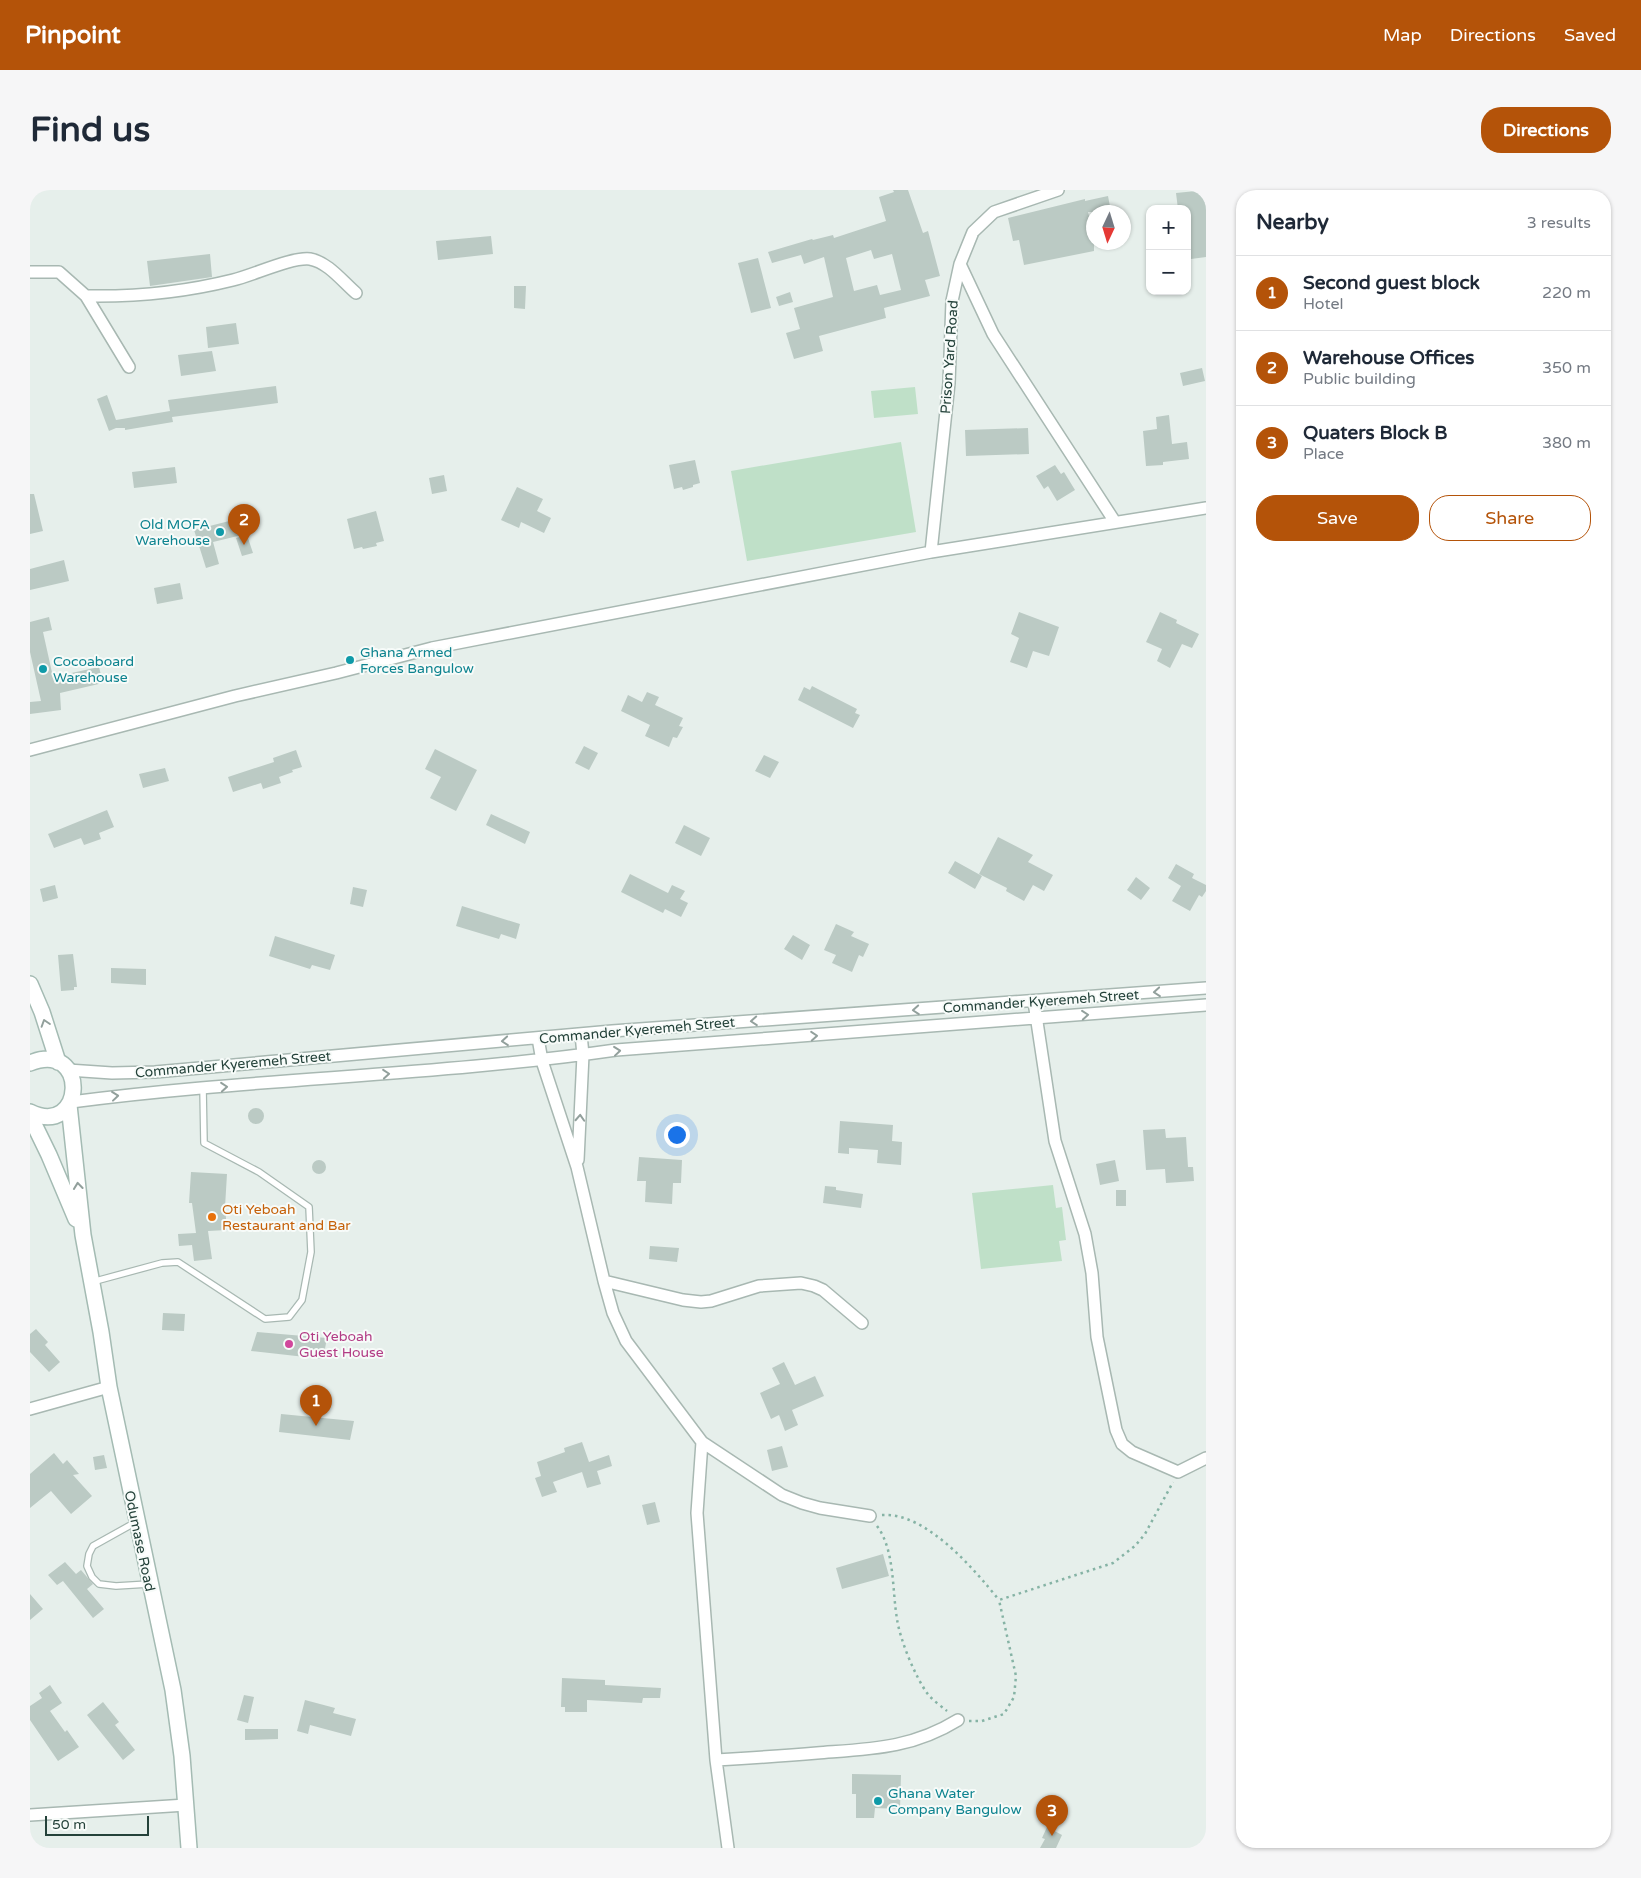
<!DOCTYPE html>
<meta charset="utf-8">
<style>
:root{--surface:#fff;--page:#f6f6f7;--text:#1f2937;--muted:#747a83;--line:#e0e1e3;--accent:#b45309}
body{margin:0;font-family:"Varela Round",sans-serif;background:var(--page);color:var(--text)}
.controls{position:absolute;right:15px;top:15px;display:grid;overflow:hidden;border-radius:10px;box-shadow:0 1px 4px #0004}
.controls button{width:45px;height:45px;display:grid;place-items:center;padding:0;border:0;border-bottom:1px solid var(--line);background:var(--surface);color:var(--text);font:25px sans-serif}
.compass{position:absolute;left:1056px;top:15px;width:45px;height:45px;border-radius:50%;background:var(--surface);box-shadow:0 1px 4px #0004;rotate:184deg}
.scale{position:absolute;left:15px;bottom:12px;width:104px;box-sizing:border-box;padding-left:5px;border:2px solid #24423a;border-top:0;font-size:14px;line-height:18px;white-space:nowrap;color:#24423a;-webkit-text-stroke:4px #f7fbf9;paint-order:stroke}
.you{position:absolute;left:646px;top:944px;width:18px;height:18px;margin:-12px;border:4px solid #fff;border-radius:50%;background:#1a73e8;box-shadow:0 0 0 8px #1a73e833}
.badge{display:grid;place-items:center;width:32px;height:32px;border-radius:50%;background:var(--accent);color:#fff;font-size:16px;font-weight:700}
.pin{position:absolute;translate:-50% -41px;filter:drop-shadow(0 1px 2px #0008)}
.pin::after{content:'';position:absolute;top:26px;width:18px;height:15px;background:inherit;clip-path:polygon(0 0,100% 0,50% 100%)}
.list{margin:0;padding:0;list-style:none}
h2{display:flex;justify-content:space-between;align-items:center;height:65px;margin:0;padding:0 20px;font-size:21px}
h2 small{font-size:16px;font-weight:400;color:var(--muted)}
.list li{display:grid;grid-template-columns:32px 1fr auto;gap:15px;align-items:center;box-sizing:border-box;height:75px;padding:0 20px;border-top:1px solid var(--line)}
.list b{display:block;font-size:19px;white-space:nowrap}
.list p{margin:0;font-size:16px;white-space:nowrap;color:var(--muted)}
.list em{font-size:16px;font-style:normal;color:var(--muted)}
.actions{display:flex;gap:10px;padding:15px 20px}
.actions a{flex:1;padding:11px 0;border:1px solid var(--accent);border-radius:20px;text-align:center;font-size:18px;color:var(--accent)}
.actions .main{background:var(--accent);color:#fff}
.map{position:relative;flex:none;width:1176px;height:1658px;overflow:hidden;border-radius:20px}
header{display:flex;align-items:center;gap:30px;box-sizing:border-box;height:70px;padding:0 25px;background:var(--accent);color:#fff}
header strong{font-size:24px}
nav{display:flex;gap:28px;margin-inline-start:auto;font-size:18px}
.intro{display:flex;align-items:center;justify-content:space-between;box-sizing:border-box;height:120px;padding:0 30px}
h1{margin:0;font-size:35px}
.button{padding:12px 22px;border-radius:20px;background:var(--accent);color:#fff;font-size:18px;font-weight:700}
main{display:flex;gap:30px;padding:0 30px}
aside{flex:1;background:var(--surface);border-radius:20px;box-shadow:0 1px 4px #0004}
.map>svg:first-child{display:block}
.pitch{fill:#bfe0c8}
.building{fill:#bbcac4;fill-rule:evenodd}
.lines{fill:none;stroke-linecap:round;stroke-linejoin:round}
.lane-casing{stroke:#a8b8b2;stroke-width:8}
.street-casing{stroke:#a8b8b2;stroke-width:14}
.secondary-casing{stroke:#a4bbb3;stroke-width:18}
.path{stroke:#86b3a5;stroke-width:2.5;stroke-dasharray:2.5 4;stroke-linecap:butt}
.lane{stroke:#fff;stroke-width:5.5}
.street{stroke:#fff;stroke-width:11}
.secondary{stroke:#fff;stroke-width:15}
.oneway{stroke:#92a09c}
.culture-dot{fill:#0f9aa8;stroke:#f7fbf9;stroke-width:2}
.food-dot{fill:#e8710a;stroke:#f7fbf9;stroke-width:2}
.hotel-dot{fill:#d1479c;stroke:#f7fbf9;stroke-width:2}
.labels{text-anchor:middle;stroke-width:4;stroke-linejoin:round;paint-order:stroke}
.street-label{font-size:14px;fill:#24423a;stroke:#f7fbf9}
.culture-label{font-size:14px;fill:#0d838f;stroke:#f7fbf9;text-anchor:start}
.food-label{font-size:14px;fill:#c56008;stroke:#f7fbf9;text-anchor:start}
.hotel-label{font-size:14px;fill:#b23c85;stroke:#f7fbf9;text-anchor:start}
</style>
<header>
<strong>Pinpoint</strong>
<nav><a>Map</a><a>Directions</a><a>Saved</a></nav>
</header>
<div class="intro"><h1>Find us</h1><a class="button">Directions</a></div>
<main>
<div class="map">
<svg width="1176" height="1658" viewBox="0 0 1176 1658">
<rect width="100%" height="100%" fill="#e6efeb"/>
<path class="pitch" d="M885,197l3,27 -44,4 -3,-27z
M871,252l15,90 -169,29 -16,-90z
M1023,995l3,23 6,-1 4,33 -7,1 3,20 -81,8 -9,-76z"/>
<path class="building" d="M863,0h15l15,43 5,-2 12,45 -15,4 5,16 -46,12 2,10 -67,18 4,15 -29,8 -8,-26 14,-4 -6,-21 39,-11 -9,-40 -20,7 -3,-9 -29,8 -4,-11 44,-13 1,1 20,-5 1,3 52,-17 -7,-24 15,-5zM841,60l3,9 18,-5 9,36 -21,5 -3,-10 -23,6 -8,-33z
M1176,0v67l-15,2 -4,-50h-9l-2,-16z
M1078,6l3,16h-23l6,23v16l-70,14 -5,-25 -6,1 -5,-23 77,-19v2z
M461,46l2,18 -55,6 -2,-19z
M180,64l2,23 -62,9 -3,-25z
M728,68l13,50 -20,5 -13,-50z
M484,96h12l-1,23 -11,-1z
M760,102l3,10 -14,4 -3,-9z
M206,133l3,21 -31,4 -2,-21z
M182,161l4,20 -35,5 -3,-21z
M1172,178l3,13 -22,5 -3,-13z
M246,196l2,17 -106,14 1,5 -48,8v-2h-9l-7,3 -12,-32 10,-4 9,25 54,-9 -2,-11z
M1139,225l3,29 15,-2 2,17 -26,3v3l-17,1 -3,-35 14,-2 -1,-12z
M998,238l1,26 -63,2 -1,-26z
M665,270l5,23 -7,2v2l-10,3 -1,-3 -8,2 -5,-24z
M1025,275l6,9 3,-2 11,18 -18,11 -9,-15 -4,3 -8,-13z
M145,277l2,16 -43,5 -2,-16z
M414,285l3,16 -15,3 -3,-16z
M487,297l26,12 -6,12 14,7 -7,15 -23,-11 -2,6 -18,-8z
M0,304h4l9,37 -13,3z
M346,321l8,30 -8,2 1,3 -14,3 -1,-2 -8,2 -7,-30z
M211,328l5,16 -33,8 6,22 -13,4 -12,-38z
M217,345l6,18 -11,3 -6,-18z
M34,370l5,21 -39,9v-21z
M150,393l3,16 -26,5 -3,-16z
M989,422l40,15 -10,29 -16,-5 -6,17 -17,-6 9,-24 -8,-4z
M1130,422l17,8 -1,3 23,11 -7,14 -10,-4 -12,24 -13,-7 5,-12 -16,-7z
M19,427l3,13 -9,2 10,45 46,-10 4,16 -43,10 1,17 -31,4v-12l11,-1 -11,-49v-30z
M782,496l45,23 -2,4 5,2 -7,13 -55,-28 6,-13 6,3z
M617,502l12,5 -4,8 28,13 -4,8 4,1 -6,11 -4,-1 -4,10 -24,-11 5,-11 -29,-14 7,-16 14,7z
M554,556l14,7 -9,17 -14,-7z
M405,559l42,21 -21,41 -26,-13 11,-21 -16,-8z
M266,560l6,17 -10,3 1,2 -14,5 2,6 -18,6 -2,-6 -28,9 -5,-15 46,-15 -1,-4z
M734,565l15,7 -9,16 -15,-7z
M135,578l4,13 -26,7 -4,-14z
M77,620l7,17 -15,6 2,6 -17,6 -3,-7 -27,10 -6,-14z
M461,624l39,18 -5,12 -39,-19z
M654,635l26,13 -9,18 -26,-13z
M968,647l35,18 -5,7 25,13 -9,16 -11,-6 -9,16 -18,-10 1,-3 -28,-14z
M925,671l27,15 -7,13 -27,-16z
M1146,674l18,10 -2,4 14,7v6l-4,6 -3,-2 -9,16 -18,-10 9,-15 -13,-8z
M600,684l38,19 4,-8 13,6 -5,8 8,4 -7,14 -16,-8 -2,4 -42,-21z
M1106,687l14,11 -9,12 -14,-10z
M25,695l3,13 -15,4 -3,-13z
M323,697l14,3 -4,17 -13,-3z
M432,716l58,18 -4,15 -15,-5 -2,5 -43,-13z
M806,734l18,8 -3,4 18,8 -6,13 -4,-2 -7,17 -20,-9 4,-8 -12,-5z
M763,745l17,10 -8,15 -18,-11z
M245,746l60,19 -5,15 -18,-5 -2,4 -41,-13z
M43,764l4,33h-3v3l-13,1 -3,-36z
M81,778l35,1v16l-35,-2z
M218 926a8 8 0 1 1 16 0a8 8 0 1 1-16 0Z
M810,931l53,4 -1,16 10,1 -1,23 -24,-2 1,-13 -29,-2v6l-11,-1z
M1135,939l1,9 20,-1 2,30h5l1,14 -28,2 -1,-14 -19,1 -3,-40z
M609,967l43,3 -1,23h-8l-1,21 -27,-2 1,-21h-9z
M282 977a7 7 0 1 1 14 0a7 7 0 1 1-14 0Z
M1085,970l4,21 -19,4 -4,-21z
M161,982l36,2 -2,33 2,23 -19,1 4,28 -18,2 -2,-16 -13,1 -1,-12 18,-1 -4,-30h-3z
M795,996l11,1v3l27,4 -2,14 -38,-5z
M1086,1000h10v16h-10z
M620,1056l29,2 -2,14 -28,-3z
M133,1123l22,1 -1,17 -22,-1z
M6,1139l12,13 -3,3 15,17 -11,10 -19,-20v-18z
M227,1142l70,6 -4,21 -72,-8z
M754,1172l11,23 20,-9 9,20 -32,14 6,15 -13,6 -6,-16 -8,4 -11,-26 20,-9 -8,-16z
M251,1224l73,7 -4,19 -71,-8z
M552,1252l7,20 20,-7 3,11 -15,5 4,13 -14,4 -5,-16 -29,10 4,10 -15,5 -7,-19 6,-2 -4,-14 28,-10 -1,-4z
M752,1256l6,21 -16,4 -5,-21z
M24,1263l9,11 4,-4 12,14 -6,1 19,21 -21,18 -20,-23 -21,17v-34z
M74,1265l3,13 -12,2 -2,-13z
M625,1312l5,20 -13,3 -5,-20z
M853,1364l6,22 -47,13 -6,-21z
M35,1372l11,12 5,-4 12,14 -6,5 17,20 -11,9 -30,-37 -6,4 -9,-10z
M0,1404l13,15 -13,11z
M532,1488l43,2v5l56,3 -1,10h-17l-1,5 -55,-3v12h-22v-5h-4z
M20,1495l12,18 -12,8 15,21 2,-2 12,17 -21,14 -28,-41v-14l12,-8 -3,-5z
M214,1505l10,2 -6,26 -11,-3z
M275,1510l30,8 -2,5 23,6 -5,17 -41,-11 -2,9 -11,-3z
M73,1512l16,20 -4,3 20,25 -12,10 -36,-45z
M215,1539h33v10l-33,1z
M822,1584l49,1 -1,34 -25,-1 -1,10h-18v-24h-4z
M1017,1637l15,8 -6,13h-16l5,-9 -3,-1z"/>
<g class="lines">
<defs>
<path id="lane" d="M62,1092l70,-19 16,-1 87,57 24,-2 13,-17 9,-48 -2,-45 -50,-35 -55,-29 -1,-55
M106,1332l-43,24 -4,8 -2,12 5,11 7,7 17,2 33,-2"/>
<path id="street" d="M930,74l33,70 122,188
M0,82h29l27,24 43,71
M56,106c50,1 99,-4 147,-16 21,-5 58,-23 77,-21 18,3 33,23 46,34
M901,362l18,-169 3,-82 8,-37 13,-32 21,-20 64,-22
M0,560l205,-54 101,-23 96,-25 499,-96 275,-44
M1004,812l21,139 30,93 7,39 5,64 19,93 6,14 10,8 46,20 28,-14
M508,848l4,23 35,106 27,114 9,32 13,28 76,101 80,53 20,8 18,5 50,8
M38,880l44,3 43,-1 457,-41 594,-43
M41,912c181,-24 365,-26 545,-52l590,-45
M548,970l5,-105 -2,-21
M574,1091l79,19 18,2 10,-1 48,-15 42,-3 13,3 9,4 39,33
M0,1219l79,-22
M672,1252l-5,71 19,247 12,88
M686,1570c34,-2 67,-4 101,-7 52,-4 94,-4 141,-33
M0,1625l156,-10"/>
<path id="secondary" d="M0,794l12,28 16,50
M0,873c60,-24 55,76 0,49
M39,915l14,130 18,97 8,55 64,303 9,66 7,92
M0,926l19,39 27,64"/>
</defs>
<use href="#lane" class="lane-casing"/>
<use href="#street" class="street-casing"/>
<use href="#secondary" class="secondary-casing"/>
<path class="path" d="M852,1325c44,-3 92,54 117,85
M847,1336c18,24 15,64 20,93 3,21 18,57 30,74 5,7 14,13 20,18
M939,1531h13l22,-7 10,-17 2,-21 -17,-76 114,-37 22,-17 10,-12 28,-52"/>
<use href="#lane" class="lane"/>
<use href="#street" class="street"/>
<use href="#secondary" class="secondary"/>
</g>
<defs><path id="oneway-chevron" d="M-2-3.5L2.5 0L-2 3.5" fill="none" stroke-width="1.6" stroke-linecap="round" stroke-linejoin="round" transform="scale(1.25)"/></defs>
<g class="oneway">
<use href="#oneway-chevron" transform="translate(1127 802) rotate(175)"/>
<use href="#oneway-chevron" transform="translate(886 820) rotate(176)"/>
<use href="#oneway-chevron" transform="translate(1055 825) rotate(-5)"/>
<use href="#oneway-chevron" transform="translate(724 831) rotate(176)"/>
<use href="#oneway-chevron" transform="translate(15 833) rotate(-108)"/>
<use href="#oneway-chevron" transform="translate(784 846) rotate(-4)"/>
<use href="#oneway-chevron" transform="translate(475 851) rotate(175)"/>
<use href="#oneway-chevron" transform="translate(587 861) rotate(-6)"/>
<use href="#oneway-chevron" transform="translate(356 884) rotate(-5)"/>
<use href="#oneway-chevron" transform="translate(194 897) rotate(-5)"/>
<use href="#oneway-chevron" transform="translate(85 906) rotate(-6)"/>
<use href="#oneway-chevron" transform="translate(550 928) rotate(-87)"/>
<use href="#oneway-chevron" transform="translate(48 996) rotate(-96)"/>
</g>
<g class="culture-dot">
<circle cx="190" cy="342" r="5"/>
<circle cx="320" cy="470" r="5"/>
<circle cx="13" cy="479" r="5"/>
<circle cx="848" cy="1611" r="5"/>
</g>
<circle class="food-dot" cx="182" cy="1027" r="5"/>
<circle class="hotel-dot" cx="259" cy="1154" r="5"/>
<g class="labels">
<g class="street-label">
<text transform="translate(919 167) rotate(-86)" y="5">Prison Yard Road</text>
<text transform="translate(1011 811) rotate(-4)" y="5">Commander Kyeremeh Street</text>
<text transform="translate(607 840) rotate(-5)" y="5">Commander Kyeremeh Street</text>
<text transform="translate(203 874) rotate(-5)" y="5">Commander Kyeremeh Street</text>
<text transform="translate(110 1351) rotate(78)" y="5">Odumase Road</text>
</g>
<g class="culture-label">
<text x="180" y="339" text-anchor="end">Old MOFA<tspan x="180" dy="16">Warehouse</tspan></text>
<text x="330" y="467">Ghana Armed<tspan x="330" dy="16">Forces Bangulow</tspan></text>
<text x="23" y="476">Cocoaboard<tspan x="23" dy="16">Warehouse</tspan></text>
<text x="858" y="1608">Ghana Water<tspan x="858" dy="16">Company Bangulow</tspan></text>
</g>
<g class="food-label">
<text x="192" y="1024">Oti Yeboah<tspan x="192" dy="16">Restaurant and Bar</tspan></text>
</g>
<g class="hotel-label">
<text x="269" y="1151">Oti Yeboah<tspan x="269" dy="16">Guest House</tspan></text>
</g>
</g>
</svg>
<div class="controls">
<button>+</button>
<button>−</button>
</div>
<svg class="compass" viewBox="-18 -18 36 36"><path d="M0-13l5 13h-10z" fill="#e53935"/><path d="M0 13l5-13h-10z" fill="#747a83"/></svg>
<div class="scale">50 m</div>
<div class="you"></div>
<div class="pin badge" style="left:286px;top:1236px">1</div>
<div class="pin badge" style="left:214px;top:355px">2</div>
<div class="pin badge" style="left:1022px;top:1646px">3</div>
</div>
<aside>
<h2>Nearby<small>3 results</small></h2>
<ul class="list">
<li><span class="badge">1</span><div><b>Second guest block</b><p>Hotel</p></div><em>220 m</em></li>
<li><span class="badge">2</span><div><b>Warehouse Offices</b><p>Public building</p></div><em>350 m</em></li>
<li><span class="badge">3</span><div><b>Quaters Block B</b><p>Place</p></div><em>380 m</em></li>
</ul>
<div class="actions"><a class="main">Save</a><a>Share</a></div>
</aside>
</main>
